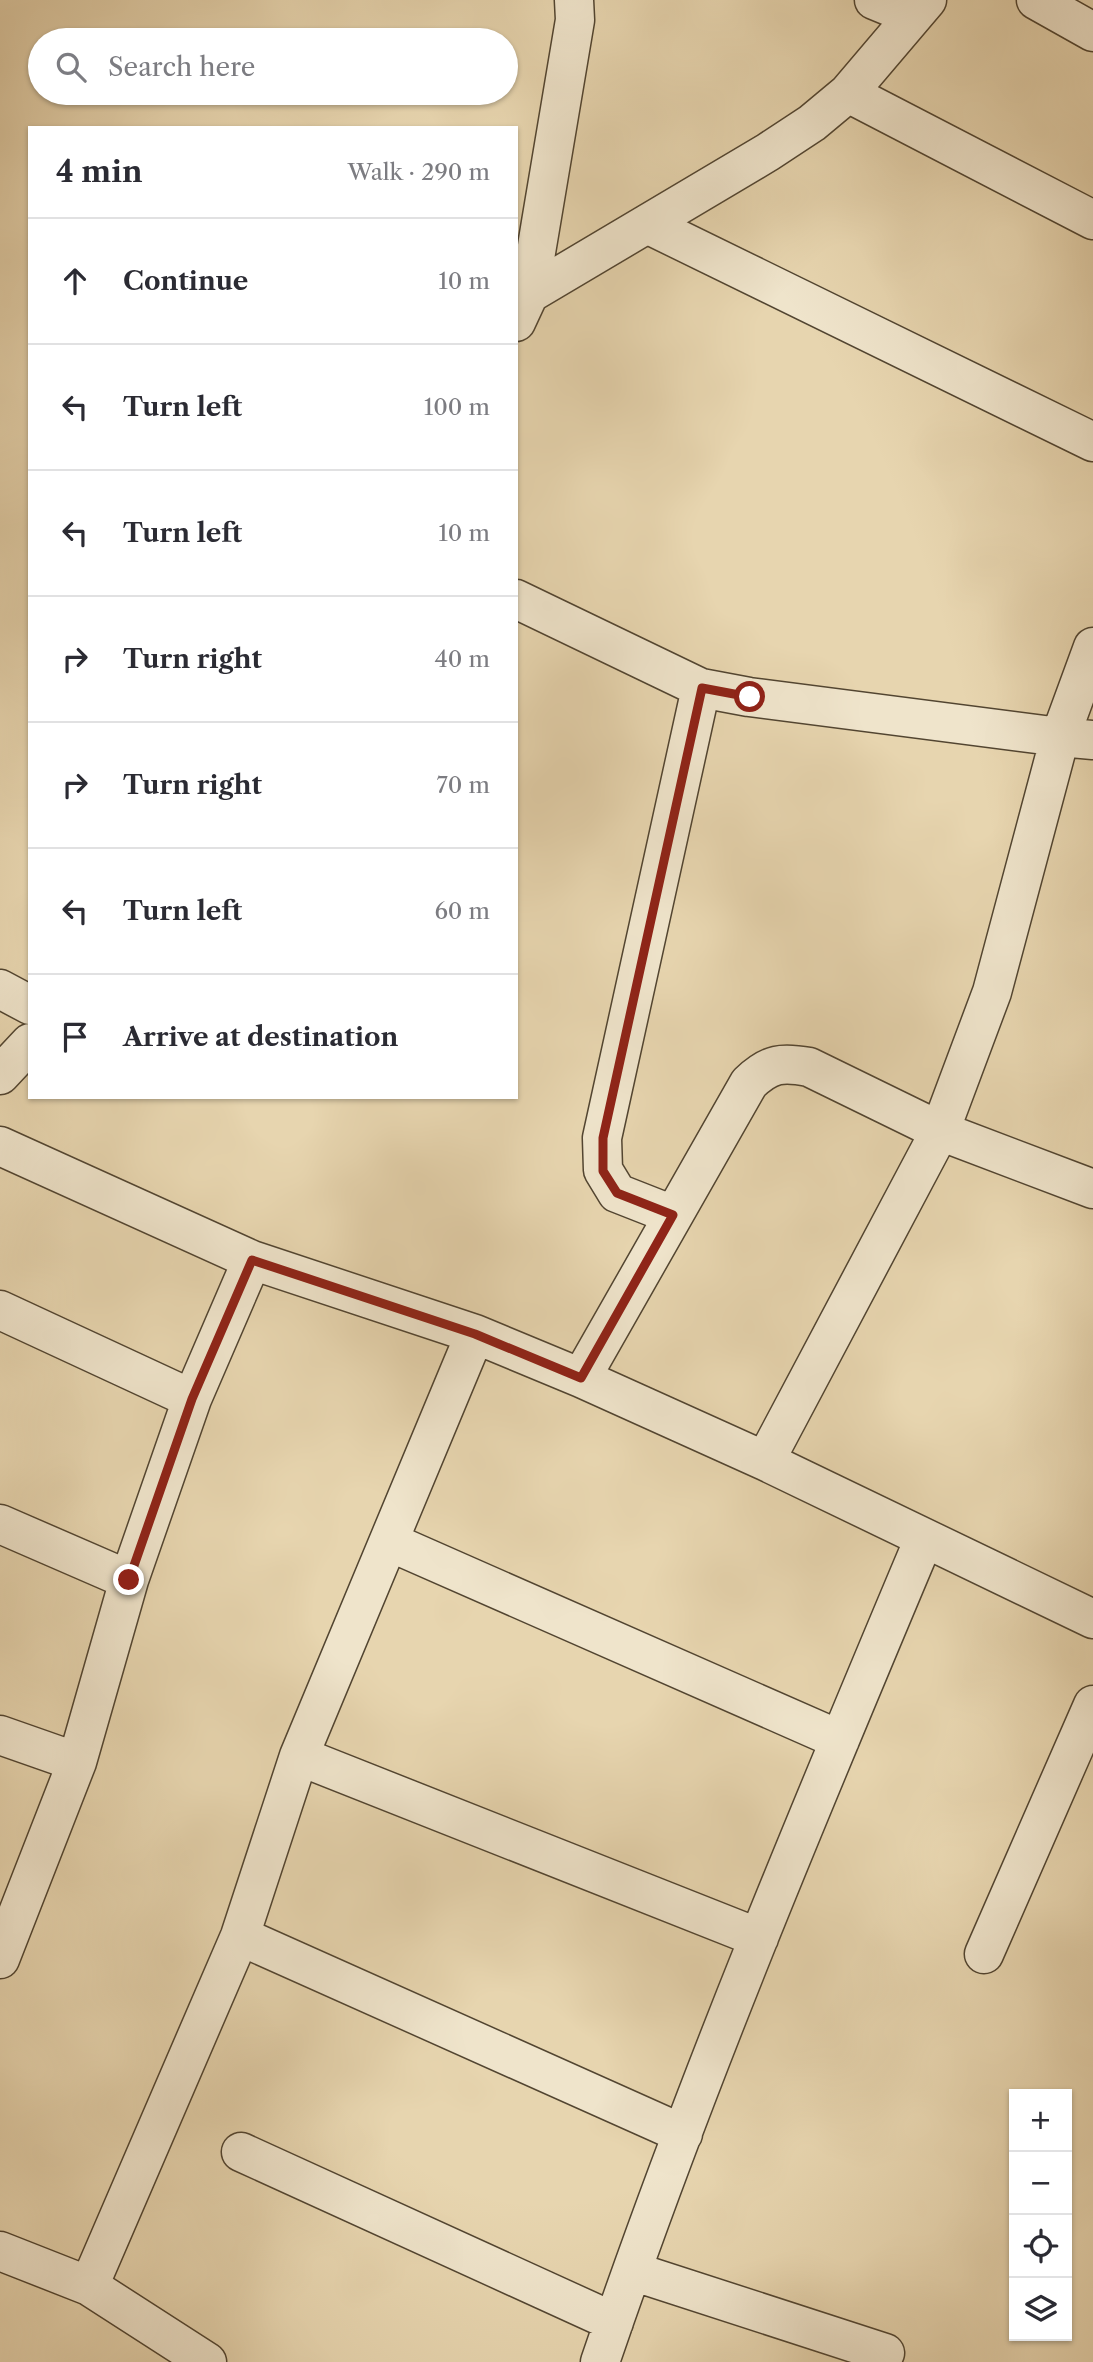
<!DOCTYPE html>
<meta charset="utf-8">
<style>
:root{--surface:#fff;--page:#f7f7f7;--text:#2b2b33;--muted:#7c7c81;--line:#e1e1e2}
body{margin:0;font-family:"Libre Caslon Text",serif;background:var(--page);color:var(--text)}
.controls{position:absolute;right:21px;bottom:21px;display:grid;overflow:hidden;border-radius:0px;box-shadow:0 2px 5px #0004}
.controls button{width:63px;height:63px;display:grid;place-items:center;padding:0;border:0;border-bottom:2px solid var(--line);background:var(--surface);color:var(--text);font:35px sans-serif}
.stop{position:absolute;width:21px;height:21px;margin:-16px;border:5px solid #8f2418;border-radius:50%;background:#fff}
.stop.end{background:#8f2418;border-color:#fff;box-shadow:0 2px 7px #0008}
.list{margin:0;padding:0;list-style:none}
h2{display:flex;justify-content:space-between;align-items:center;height:91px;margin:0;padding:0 28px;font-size:30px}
h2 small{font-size:23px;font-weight:400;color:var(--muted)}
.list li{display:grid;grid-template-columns:46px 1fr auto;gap:21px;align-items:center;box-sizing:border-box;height:126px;padding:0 28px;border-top:2px solid var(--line)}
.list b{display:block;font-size:26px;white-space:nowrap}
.list em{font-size:23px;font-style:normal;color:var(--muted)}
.icon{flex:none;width:38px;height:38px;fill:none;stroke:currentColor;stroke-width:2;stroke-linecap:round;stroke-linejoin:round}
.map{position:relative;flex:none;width:1093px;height:2362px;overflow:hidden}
.search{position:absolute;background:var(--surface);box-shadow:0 2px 5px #0004;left:28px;top:28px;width:490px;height:77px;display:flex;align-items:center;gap:18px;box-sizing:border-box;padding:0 24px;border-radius:38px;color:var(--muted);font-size:26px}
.panel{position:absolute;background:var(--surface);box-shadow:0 2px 5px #0004;left:28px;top:126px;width:490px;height:973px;border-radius:0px}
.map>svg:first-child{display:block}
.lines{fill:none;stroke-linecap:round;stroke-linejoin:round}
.minor-casing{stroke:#524531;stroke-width:41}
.minor{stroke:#efe4cb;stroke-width:38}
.route{stroke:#8f2418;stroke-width:9}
</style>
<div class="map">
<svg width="1093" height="2362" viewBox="0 0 1093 2362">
<rect width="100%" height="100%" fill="#e7d5af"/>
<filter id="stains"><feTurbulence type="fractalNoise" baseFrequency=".00286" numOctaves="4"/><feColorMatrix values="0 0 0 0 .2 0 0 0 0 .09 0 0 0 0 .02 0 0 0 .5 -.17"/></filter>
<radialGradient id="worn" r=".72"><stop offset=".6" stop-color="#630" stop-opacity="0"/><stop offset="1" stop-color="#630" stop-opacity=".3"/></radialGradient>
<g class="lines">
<defs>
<path id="minor" d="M874,0l39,16
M1036,0l57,32
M848,93l79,-93
M647,224l446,218
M516,289l13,5 239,-142 44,-29 36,-30 245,127
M516,322l13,-28 46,-274 -1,-20
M516,599l185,89 48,9 311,40 33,3
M0,989l30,16
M0,1075l30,-32
M0,1146l252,114 223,74 106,44 184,83 328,158
M673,1215l-56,-22 -14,-23 -1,-32 99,-450
M0,1310l192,89
M581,1378l168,-295c21,-20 33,-21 60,-16l131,64 153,58
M765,1461l175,-330 52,-139 68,-255 33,-90
M0,1524l129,56
M390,1542l450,198
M0,1735l77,27
M299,1756l460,182
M240,1936l443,198
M984,1954l109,-249
M0,1959l77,-197 52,-182 63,-181 60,-139
M241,2152l373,170
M0,2251l89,35 118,76
M632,2271l253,82
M89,2286l151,-350 59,-180 176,-422
M600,2362c95,-279 210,-552 324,-823"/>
</defs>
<use href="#minor" class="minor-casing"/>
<use href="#minor" class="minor"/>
</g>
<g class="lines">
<path class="route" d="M129,1580l63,-181 60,-139 223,74 106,44 92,-163 -56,-22 -14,-22v-33l99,-450 48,9"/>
</g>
<rect width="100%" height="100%" filter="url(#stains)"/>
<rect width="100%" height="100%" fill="url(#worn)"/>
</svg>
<div class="controls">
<button>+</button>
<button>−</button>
<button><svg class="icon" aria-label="locate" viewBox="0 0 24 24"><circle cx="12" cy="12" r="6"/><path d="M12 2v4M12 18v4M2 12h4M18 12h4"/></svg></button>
<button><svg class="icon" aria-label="layers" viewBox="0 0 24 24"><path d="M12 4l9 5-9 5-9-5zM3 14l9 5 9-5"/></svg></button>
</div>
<div class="stop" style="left:750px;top:697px"></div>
<div class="stop end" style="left:129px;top:1580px"></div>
<div class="search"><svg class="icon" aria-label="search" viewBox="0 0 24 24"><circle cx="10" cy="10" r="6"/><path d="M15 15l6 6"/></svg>Search here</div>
<section class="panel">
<h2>4 min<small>Walk · 290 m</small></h2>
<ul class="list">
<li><svg class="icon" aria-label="ahead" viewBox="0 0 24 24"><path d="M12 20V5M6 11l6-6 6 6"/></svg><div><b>Continue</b></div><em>10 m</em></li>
<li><svg class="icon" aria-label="left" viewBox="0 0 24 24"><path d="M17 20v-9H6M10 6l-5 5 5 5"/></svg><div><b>Turn left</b></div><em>100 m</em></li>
<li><svg class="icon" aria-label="left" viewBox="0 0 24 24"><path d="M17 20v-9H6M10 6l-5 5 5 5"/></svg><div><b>Turn left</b></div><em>10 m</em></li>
<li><svg class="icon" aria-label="right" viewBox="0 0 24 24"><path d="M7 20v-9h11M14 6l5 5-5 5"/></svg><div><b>Turn right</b></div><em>40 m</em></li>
<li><svg class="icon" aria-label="right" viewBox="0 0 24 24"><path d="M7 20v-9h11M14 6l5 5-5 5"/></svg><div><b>Turn right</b></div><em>70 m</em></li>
<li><svg class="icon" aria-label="left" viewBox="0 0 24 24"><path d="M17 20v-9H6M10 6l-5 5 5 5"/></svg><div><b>Turn left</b></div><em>60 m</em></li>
<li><svg class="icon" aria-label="arrive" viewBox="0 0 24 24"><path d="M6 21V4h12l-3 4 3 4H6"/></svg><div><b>Arrive at destination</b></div></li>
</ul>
</section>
</div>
